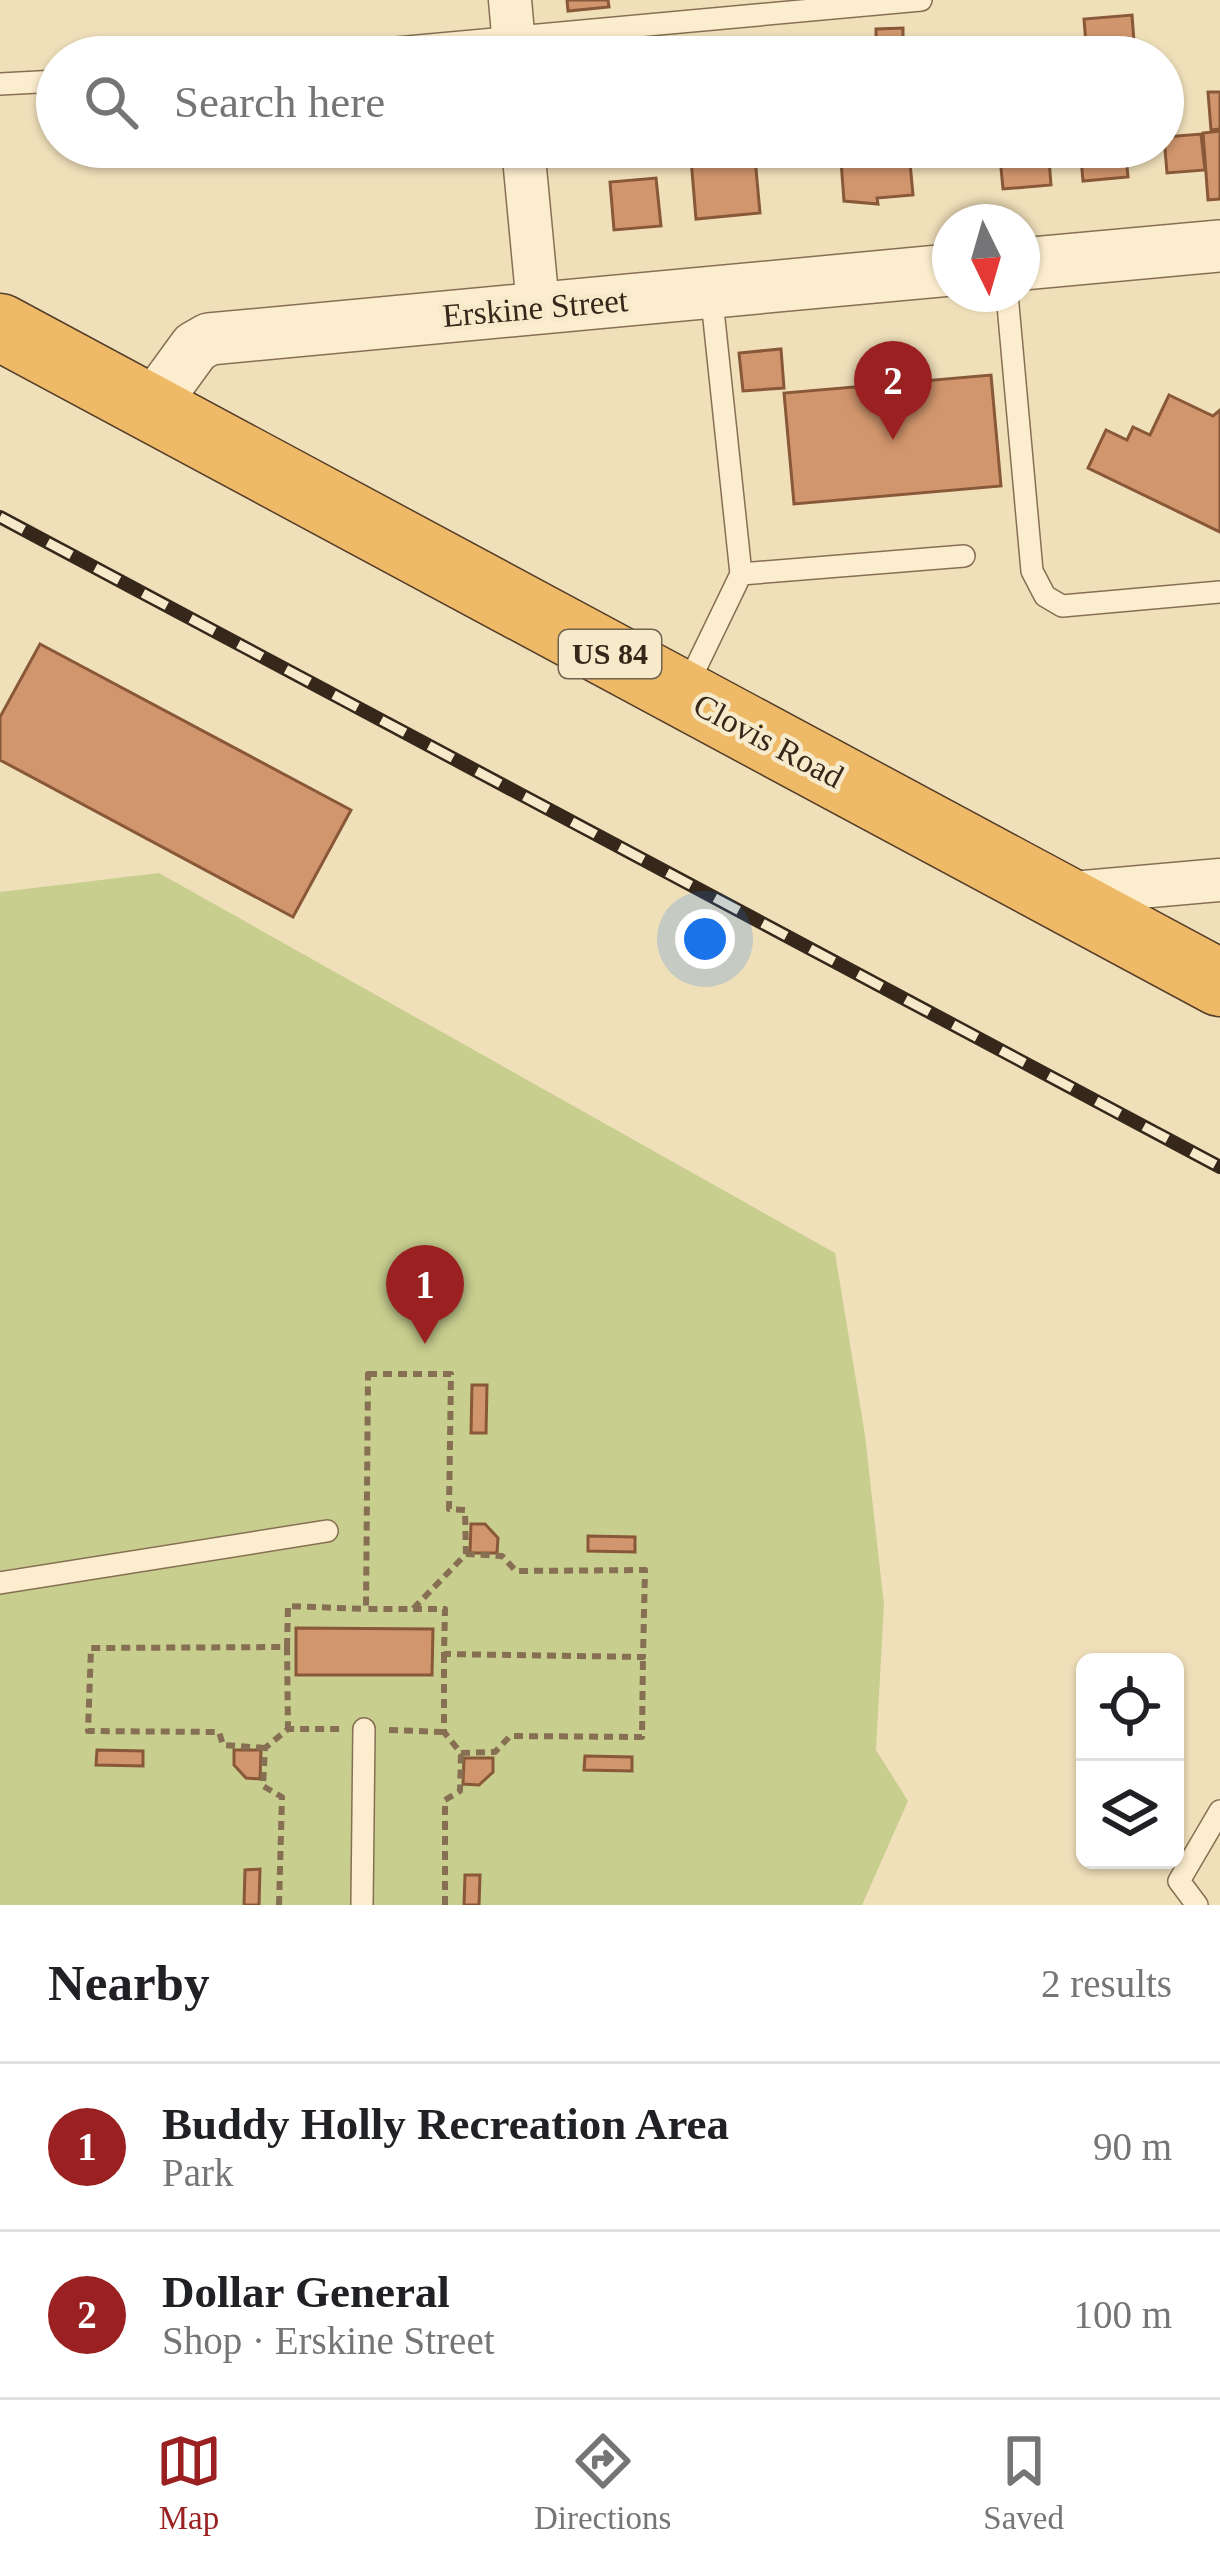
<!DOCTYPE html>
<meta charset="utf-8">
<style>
:root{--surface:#fff;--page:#f6f6f6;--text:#202124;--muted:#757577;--line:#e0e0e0;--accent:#9a2021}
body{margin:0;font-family:Georgia,serif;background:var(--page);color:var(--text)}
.controls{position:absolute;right:36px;bottom:36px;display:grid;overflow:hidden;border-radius:18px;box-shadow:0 3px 9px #0004}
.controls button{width:108px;height:108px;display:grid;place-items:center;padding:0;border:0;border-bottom:3px solid var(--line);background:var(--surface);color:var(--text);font:60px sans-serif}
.compass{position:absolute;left:932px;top:204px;width:108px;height:108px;border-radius:50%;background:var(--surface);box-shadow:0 3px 9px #0004;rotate:175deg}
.you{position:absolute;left:705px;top:939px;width:42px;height:42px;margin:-30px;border:9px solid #fff;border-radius:50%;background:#1a73e8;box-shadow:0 0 0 18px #1a73e833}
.badge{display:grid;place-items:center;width:78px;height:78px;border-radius:50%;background:var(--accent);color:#fff;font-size:39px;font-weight:700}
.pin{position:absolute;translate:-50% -99px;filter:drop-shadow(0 3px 6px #0008)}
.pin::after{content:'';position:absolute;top:63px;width:42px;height:36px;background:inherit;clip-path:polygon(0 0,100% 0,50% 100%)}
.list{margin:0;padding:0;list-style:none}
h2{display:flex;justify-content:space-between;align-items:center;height:156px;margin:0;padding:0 48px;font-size:51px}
h2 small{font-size:39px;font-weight:400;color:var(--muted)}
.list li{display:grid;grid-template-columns:78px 1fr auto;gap:36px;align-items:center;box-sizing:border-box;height:168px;padding:0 48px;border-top:3px solid var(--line)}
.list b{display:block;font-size:45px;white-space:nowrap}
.list p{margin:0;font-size:39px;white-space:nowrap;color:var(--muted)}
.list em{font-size:39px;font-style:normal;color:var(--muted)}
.icon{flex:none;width:66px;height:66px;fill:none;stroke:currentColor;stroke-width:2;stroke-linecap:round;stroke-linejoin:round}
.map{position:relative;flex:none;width:1220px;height:1905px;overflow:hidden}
.search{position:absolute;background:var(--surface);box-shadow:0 3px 9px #0004;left:36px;right:36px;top:36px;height:132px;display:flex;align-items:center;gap:30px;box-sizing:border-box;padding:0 42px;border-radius:66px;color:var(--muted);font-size:45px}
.sheet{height:492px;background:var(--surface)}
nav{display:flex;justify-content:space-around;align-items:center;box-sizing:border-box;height:168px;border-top:3px solid var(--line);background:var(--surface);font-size:33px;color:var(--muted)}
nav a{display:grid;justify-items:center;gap:6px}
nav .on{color:var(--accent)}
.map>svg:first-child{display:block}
.green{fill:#c7ce8e}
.building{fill:#d1966d;stroke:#885838;stroke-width:3}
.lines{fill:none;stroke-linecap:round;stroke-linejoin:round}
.service-casing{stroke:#876f53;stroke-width:24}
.minor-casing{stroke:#876f53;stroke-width:45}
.tertiary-casing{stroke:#876f53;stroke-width:54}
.trunk-casing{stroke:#543d29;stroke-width:69}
.path{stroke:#876f53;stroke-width:6;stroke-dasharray:9 6;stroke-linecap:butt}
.service{stroke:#fbedcd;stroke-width:21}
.minor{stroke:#fbedcd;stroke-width:42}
.tertiary{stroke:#fbedcd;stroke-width:51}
.trunk{stroke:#efba68;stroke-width:66}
.rail-casing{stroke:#35271a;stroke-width:14}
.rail{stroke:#f7eaca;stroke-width:9;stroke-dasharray:27;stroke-linecap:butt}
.labels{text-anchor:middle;stroke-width:9;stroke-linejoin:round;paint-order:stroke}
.shield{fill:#f7eaca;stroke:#6f624f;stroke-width:3}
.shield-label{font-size:30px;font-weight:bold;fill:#35271a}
.street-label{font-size:33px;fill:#35271a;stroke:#f7eaca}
</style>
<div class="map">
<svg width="1220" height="1905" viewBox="0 0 1220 1905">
<rect width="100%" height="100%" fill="#f0e0ba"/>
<path class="green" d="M159,873l676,380 30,182 19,170 -8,145 32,51 -46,104h-862v-1013z"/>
<path class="building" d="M567,0h41l1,7 -41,4z
M1132,15l3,40 -48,2 -3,-38z
M903,28v29h-27v-28z
M736,40l1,17h-36v-16z
M1208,92h12v37l-9,1z
M1220,131v68l-12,1 -5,-67z
M1201,134l4,36 -38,3 -3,-36z
M85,147h97v8l-96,8z
M690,147h64l6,66 -64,6z
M865,147l44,5 4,43 -36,3 1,6 -34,-3 -3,-40 25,-2z
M999,147h49l3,38 -48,4z
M1080,147h45l3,30 -45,4z
M656,178l5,48 -47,4 -4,-48z
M781,349l3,39 -41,3 -4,-38z
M991,375l10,111 -207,18 -10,-111z
M1169,395l44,21 7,-6v122l-132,-64 18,-38 21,10 6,-13 17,8z
M40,644l311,166 -58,107 -293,-157v-43z
M472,1385h15l-1,48h-15z
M471,1524h14l13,14 -1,15h-27z
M588,1536l47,1v15l-47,-1z
M296,1628l137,1 -1,46h-136z
M97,1750l46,1v15l-47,-1z
M234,1750h27l-1,29 -14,-1 -12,-13z
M585,1756l47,1v14l-48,-1z
M464,1758h29v14l-14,13 -16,-1z
M260,1869l-1,36h-15l1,-35z
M465,1875h15l-1,30h-15z"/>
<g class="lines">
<defs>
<path id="service" d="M298,57l623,-57
M0,84l57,-3
M711,291l30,283
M1007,294l25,277 13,25 17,10 158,-14
M686,688l55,-114 223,-18
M0,1583l327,-52
M362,1905l2,-176
M1197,1905l-18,-24 41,-70"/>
<path id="minor" d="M510,0l5,57
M523,147l15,159
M1061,894l159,-14"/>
<path id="tertiary" d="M1022,264l198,-18
M152,406l43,-59 14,-8 741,-69"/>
<path id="trunk" d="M0,327l1220,656"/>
</defs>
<use href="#service" class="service-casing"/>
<use href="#minor" class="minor-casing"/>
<use href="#tertiary" class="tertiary-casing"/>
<use href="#trunk" class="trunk-casing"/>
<path class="path" d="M368,1374h83l-2,135 16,1 1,44 -53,55h-47z
M413,1609h32l-1,45 199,3 2,-87 -129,1 -14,-15 -36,-2
M287,1647l1,-41 78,3
M444,1654v78l17,21 34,-1 15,-16 132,1 1,-80
M389,1730l55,2
M265,1748l-42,-3 -4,-13 -131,-1 3,-83 196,-1 1,82
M279,1905l3,-108 -19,-11 2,-38 23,-19h52
M445,1905v-105l15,-9 1,-38"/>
<use href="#service" class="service"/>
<use href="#minor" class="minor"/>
<use href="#tertiary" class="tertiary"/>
<use href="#trunk" class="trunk"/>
<defs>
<path id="rail" d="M0,517l1220,650"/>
</defs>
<use href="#rail" class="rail-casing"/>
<use href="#rail" class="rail"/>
</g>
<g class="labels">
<rect class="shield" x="559" y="630" width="102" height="48" rx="9"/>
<g class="shield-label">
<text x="610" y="664">US 84</text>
</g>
<g class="street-label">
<text transform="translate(535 307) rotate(-5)" y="12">Erskine Street</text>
<text transform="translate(769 740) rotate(28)" y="12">Clovis Road</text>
</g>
</g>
</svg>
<div class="controls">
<button><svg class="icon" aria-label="locate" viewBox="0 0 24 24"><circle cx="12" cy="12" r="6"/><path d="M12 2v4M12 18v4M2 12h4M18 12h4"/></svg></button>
<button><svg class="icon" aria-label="layers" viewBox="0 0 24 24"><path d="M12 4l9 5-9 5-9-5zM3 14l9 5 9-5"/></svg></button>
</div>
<svg class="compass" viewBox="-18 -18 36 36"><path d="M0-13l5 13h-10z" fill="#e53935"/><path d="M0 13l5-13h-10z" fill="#757577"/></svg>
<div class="you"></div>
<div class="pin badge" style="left:425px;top:1344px">1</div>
<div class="pin badge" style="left:893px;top:440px">2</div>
<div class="search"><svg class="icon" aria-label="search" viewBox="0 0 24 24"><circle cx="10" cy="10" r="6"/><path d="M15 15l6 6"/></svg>Search here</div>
</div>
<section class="sheet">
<h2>Nearby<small>2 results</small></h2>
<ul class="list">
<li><span class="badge">1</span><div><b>Buddy Holly Recreation Area</b><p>Park</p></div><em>90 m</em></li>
<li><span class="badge">2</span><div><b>Dollar General</b><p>Shop · Erskine Street</p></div><em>100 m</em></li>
</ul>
</section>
<nav>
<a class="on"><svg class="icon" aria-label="map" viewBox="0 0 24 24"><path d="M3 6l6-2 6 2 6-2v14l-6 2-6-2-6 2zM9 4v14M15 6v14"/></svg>Map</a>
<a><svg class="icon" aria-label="directions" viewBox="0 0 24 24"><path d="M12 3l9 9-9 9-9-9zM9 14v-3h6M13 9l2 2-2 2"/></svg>Directions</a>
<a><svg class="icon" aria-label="saved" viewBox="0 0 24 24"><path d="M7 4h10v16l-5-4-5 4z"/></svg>Saved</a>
</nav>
